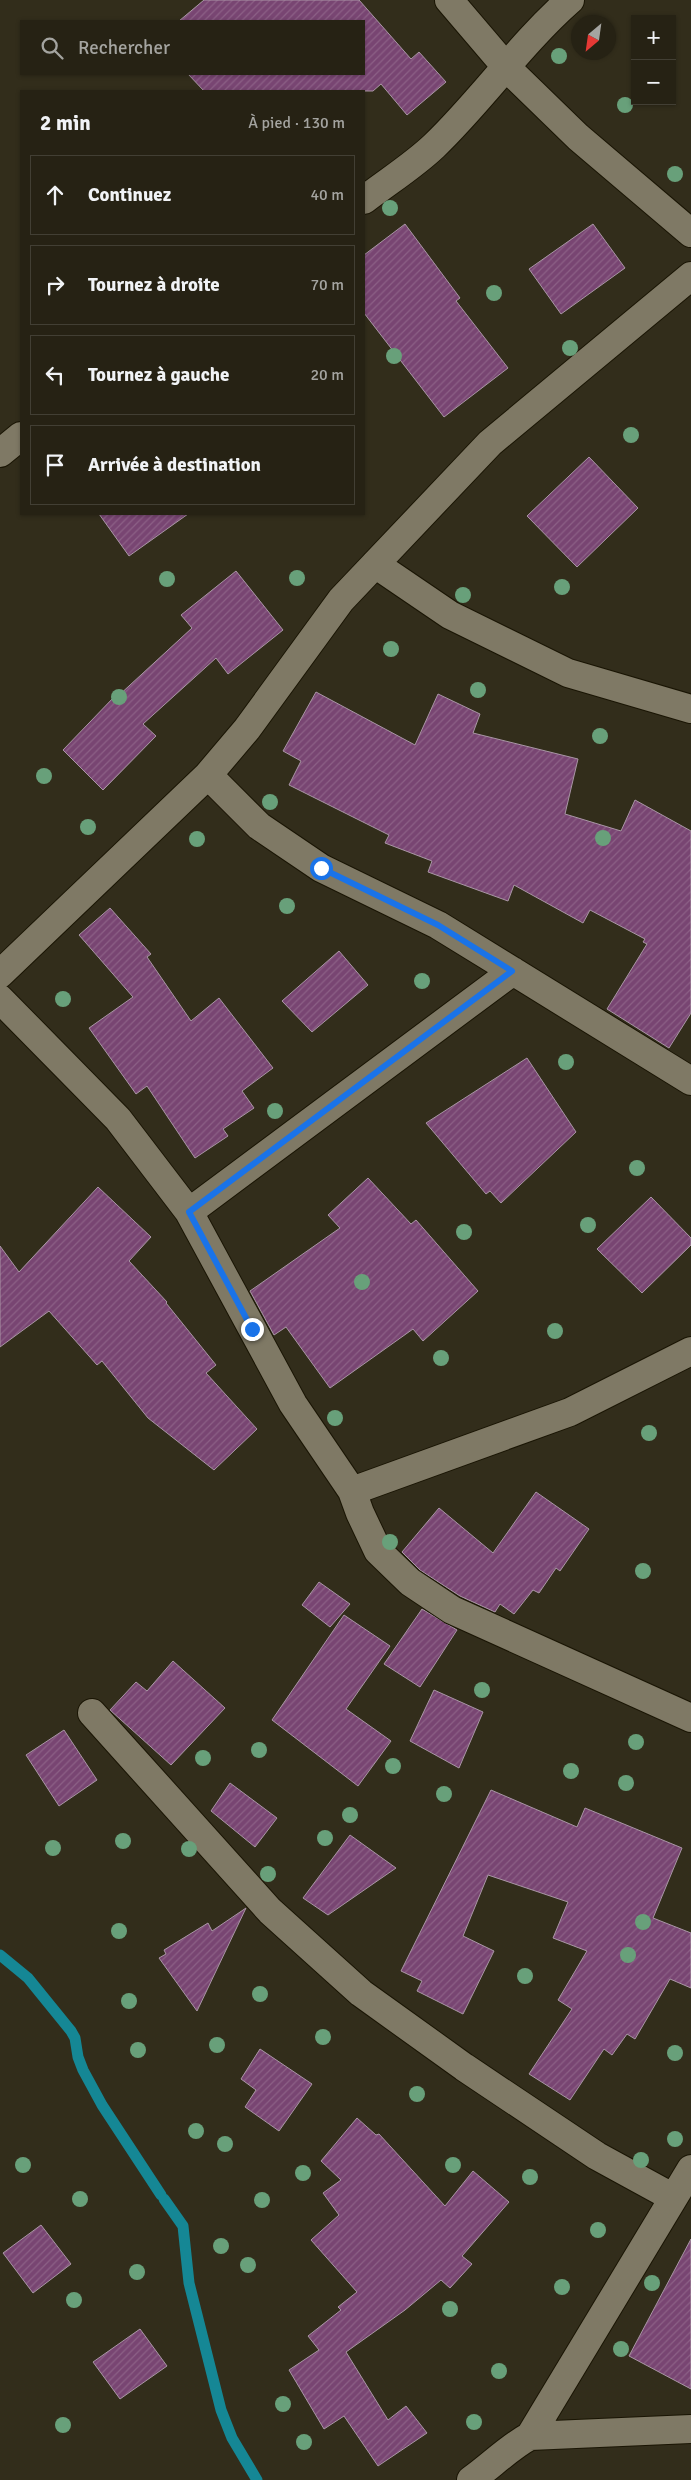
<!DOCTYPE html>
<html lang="fr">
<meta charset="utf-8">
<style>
:root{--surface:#262214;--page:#322f22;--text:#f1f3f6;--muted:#a4a4a0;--line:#423f34}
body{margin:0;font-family:Signika,sans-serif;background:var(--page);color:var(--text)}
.controls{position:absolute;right:15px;top:15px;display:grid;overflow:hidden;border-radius:0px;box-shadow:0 1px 4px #0004}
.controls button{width:45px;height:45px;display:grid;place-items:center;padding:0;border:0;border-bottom:1px solid var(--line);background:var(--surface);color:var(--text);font:25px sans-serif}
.compass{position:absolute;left:571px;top:15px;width:45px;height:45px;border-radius:50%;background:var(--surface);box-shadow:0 1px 4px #0004;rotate:209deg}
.stop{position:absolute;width:15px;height:15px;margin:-11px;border:4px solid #1a73e8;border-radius:50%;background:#fff}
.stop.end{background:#1a73e8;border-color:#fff;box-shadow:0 1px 5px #0008}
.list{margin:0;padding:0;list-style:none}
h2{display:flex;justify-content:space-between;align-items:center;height:65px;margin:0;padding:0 20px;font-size:21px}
h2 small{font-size:16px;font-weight:400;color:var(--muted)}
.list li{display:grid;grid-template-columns:32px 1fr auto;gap:15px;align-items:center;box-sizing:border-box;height:80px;margin:0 10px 10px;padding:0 10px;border:1px solid var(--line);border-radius:0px}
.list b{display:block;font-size:19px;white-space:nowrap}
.list em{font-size:16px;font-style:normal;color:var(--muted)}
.icon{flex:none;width:28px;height:28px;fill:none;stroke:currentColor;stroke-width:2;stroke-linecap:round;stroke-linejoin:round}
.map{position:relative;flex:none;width:691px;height:2480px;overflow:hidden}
.search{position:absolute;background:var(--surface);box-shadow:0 1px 4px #0004;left:20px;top:20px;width:345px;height:55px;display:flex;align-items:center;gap:12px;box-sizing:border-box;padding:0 18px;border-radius:0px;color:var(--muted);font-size:19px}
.panel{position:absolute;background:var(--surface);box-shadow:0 1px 4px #0004;left:20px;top:90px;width:345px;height:425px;border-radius:0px}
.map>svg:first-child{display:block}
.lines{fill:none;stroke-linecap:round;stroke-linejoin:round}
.stream{stroke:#158795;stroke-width:11}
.building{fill:url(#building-hatch);stroke:#a996a5}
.minor-casing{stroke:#1a1504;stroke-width:30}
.minor{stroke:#7f7965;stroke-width:28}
.tree{fill:#68a07a}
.route{stroke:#1a73e8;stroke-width:6}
</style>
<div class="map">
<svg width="691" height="2480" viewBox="0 0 691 2480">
<defs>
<pattern id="building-hatch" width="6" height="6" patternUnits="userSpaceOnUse" patternTransform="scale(1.25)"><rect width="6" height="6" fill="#784572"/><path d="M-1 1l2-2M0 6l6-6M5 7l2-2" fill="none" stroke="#8c6086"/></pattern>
</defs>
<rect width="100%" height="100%" fill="#322d1b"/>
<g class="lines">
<path class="stream" d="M0,1955l28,23 43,53 4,7 3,19 5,13 19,35 59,90
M164,2199l19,27 6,57 32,127 11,28 25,42"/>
</g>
<path class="building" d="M204,0h155l52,59 8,-7 27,30 -39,33 -26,-31 -8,7h-169l-16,-17h176v-53h-185z
M405,224l55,74 -4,3 52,67 -64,49 -80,-104v-58z
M593,224l32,44 -64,46 -32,-45z
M589,457l49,51 -61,59 -50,-51z
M99,514h89l-59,42z
M236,571l47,59 -55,44 -12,-16 -73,66 13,12 -53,54 -40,-40 52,-54 2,1 75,-69 -11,-13z
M316,692l99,53 23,-51 42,20 -7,19 105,26 -13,55 56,17 14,-31 56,31v182l-22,35 -62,-39 40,-65 -4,-2 2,-3 -55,-29 -7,13 -69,-38 -6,16 -80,-29 4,-11 -47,-18 4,-8 -100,-50 12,-24 -18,-10z
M110,908l41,46 -4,3 44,64 28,-23 54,70 -31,23 12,17 -31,21 5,7 -33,22 -48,-72 -11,8 -47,-66 44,-31 -54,-62z
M339,951l29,34 -56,47 -30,-31z
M527,1058l49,74 -75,71 -11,-12 -4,3 -60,-71z
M368,1178l43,46 5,-4 62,71 -55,50 -10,-12 -83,59 -44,-61 -12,8 -24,-44 90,-63 -12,-13z
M98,1187l53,50 -22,24 38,41 -1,1 50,62 -10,8 51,56 -43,41 -66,-52 -46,-57 -5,4 -48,-54 -49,36v-101l19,26z
M651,1197l40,41v7l-49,48 -45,-44z
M536,1492l53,37 -29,42 -4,-3 -17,25 -6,-3 -19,24 -14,-10 -5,8 -35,-16 -40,-26 -18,-18 37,-44 54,45z
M319,1582l31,22 -20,23 -28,-22z
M422,1609l35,21 -37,57 -36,-23z
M344,1615l46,31 -44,63 45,32 -33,45 -86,-66z
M173,1661l52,47 -54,57 -61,-55 26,-28 11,9z
M434,1690l49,22 -24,56 -49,-27z
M64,1730l33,50 -38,26 -33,-51z
M230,1783l47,35 -22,29 -44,-36z
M491,1790l86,37 8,-19 97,40 -29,70 38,15v55l-21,-9 -35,60 -8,-5 -15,21 -8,-6 -34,51 -41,-26 43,-65 -14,-9 29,-49 -34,-13 15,-36 -80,-27 -25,61 31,15 -31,63 -46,-23 5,-10 -21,-10z
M350,1835l46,33 -68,47 -25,-17z
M246,1908l-49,103 -38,-53 7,-4 -2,-4 44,-27 4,8z
M260,2049l52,35 -33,47 -34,-24 11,-17 -15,-11z
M357,2118l19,17 3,-1 66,72 28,-35 36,31 -47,54 10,8 -22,24 -9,-8 -36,30 -59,42 42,68 18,-14 21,27 -49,33 -34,-50 -20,13 -35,-59 30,-20 -11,-14 33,-26 -3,-3 19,-15 -46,-52 28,-25 -16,-22 18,-13 -20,-19z
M41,2225l30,39 -38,29 -30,-40z
M691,2239v150l-62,-33z
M140,2329l27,37 -47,33 -27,-37z"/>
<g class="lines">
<defs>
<path id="minor" d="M449,0l58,68 71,69 113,96
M364,200c23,-18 49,-34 70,-54 48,-46 86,-102 136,-146
M691,276l-201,167 -149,157 -94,129 -39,46 51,51 62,42 117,57 253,156
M0,453l21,-17
M375,564l75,51 118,58 123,36
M0,974l208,-199
M0,999l118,120 71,93 104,192 59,87
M189,1212l324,-241
M691,1351l-121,61 -218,79 8,22 18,38 32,31 42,28 239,108
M92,1713l178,198 91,82 103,74 133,89 75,41
M530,2436l161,-267
M471,2480c20,-14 37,-32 59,-44l161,-7"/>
</defs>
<use href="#minor" class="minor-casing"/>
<use href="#minor" class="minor"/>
</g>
<g class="tree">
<circle cx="559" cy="56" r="8"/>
<circle cx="625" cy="105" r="8"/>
<circle cx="675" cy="174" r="8"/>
<circle cx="390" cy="208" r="8"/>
<circle cx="494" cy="293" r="8"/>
<circle cx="570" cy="348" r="8"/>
<circle cx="394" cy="356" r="8"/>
<circle cx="631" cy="435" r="8"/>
<circle cx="297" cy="578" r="8"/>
<circle cx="167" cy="579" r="8"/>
<circle cx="562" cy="587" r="8"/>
<circle cx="463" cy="595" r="8"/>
<circle cx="391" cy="649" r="8"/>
<circle cx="478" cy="690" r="8"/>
<circle cx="119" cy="697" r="8"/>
<circle cx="600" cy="736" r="8"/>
<circle cx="44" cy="776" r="8"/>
<circle cx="270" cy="802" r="8"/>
<circle cx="88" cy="827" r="8"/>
<circle cx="603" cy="838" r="8"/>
<circle cx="197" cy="839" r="8"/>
<circle cx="287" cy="906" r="8"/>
<circle cx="422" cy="981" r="8"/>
<circle cx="63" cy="999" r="8"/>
<circle cx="566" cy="1062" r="8"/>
<circle cx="275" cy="1111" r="8"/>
<circle cx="637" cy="1168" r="8"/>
<circle cx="588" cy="1225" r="8"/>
<circle cx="464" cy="1232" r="8"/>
<circle cx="362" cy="1282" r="8"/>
<circle cx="555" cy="1331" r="8"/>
<circle cx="441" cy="1358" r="8"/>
<circle cx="335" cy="1418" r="8"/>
<circle cx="649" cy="1433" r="8"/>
<circle cx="390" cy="1542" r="8"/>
<circle cx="643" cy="1571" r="8"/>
<circle cx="482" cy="1690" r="8"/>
<circle cx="636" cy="1742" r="8"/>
<circle cx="259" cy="1750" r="8"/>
<circle cx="203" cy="1758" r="8"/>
<circle cx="393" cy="1766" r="8"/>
<circle cx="571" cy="1771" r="8"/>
<circle cx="626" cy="1783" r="8"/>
<circle cx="444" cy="1794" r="8"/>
<circle cx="350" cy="1815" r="8"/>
<circle cx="325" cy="1838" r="8"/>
<circle cx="123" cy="1841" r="8"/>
<circle cx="53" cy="1848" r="8"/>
<circle cx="189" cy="1849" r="8"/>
<circle cx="268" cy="1874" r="8"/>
<circle cx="643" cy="1922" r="8"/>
<circle cx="119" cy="1931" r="8"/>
<circle cx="628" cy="1955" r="8"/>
<circle cx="525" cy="1976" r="8"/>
<circle cx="260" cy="1994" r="8"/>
<circle cx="129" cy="2001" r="8"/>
<circle cx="323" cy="2037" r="8"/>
<circle cx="217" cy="2045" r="8"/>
<circle cx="138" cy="2050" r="8"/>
<circle cx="675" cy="2053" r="8"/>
<circle cx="417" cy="2094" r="8"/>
<circle cx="196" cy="2131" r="8"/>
<circle cx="675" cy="2139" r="8"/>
<circle cx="225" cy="2144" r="8"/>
<circle cx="641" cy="2160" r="8"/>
<circle cx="23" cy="2165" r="8"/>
<circle cx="453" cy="2165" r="8"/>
<circle cx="303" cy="2173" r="8"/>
<circle cx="530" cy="2177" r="8"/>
<circle cx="80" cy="2199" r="8"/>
<circle cx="262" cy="2200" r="8"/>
<circle cx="598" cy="2230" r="8"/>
<circle cx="221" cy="2246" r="8"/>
<circle cx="248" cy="2265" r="8"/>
<circle cx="137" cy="2272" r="8"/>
<circle cx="652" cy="2283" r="8"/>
<circle cx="562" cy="2287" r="8"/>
<circle cx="74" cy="2300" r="8"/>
<circle cx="450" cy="2309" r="8"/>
<circle cx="621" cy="2349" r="8"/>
<circle cx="499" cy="2371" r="8"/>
<circle cx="283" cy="2404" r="8"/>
<circle cx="474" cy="2422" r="8"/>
<circle cx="63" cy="2425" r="8"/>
<circle cx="304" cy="2442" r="8"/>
</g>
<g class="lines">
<path class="route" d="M252,1329l-63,-117 323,-241 -74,-46 -117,-57"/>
</g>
</svg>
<div class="controls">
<button>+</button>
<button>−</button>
</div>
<svg class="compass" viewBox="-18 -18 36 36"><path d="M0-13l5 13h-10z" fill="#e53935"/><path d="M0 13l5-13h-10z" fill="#a4a4a0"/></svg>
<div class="stop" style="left:321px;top:868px"></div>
<div class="stop end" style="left:252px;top:1329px"></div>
<div class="search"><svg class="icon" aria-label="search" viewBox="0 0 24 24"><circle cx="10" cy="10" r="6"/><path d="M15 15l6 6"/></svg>Rechercher</div>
<section class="panel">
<h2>2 min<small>À pied · 130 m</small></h2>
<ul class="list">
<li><svg class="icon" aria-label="ahead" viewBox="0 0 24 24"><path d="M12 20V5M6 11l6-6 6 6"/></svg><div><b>Continuez</b></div><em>40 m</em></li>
<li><svg class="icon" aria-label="right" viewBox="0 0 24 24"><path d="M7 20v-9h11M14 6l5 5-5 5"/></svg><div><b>Tournez à droite</b></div><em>70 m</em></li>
<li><svg class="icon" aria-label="left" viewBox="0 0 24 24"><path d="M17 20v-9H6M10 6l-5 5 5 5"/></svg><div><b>Tournez à gauche</b></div><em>20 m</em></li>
<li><svg class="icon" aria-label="arrive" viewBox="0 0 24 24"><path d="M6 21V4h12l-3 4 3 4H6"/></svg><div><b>Arrivée à destination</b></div></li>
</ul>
</section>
</div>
